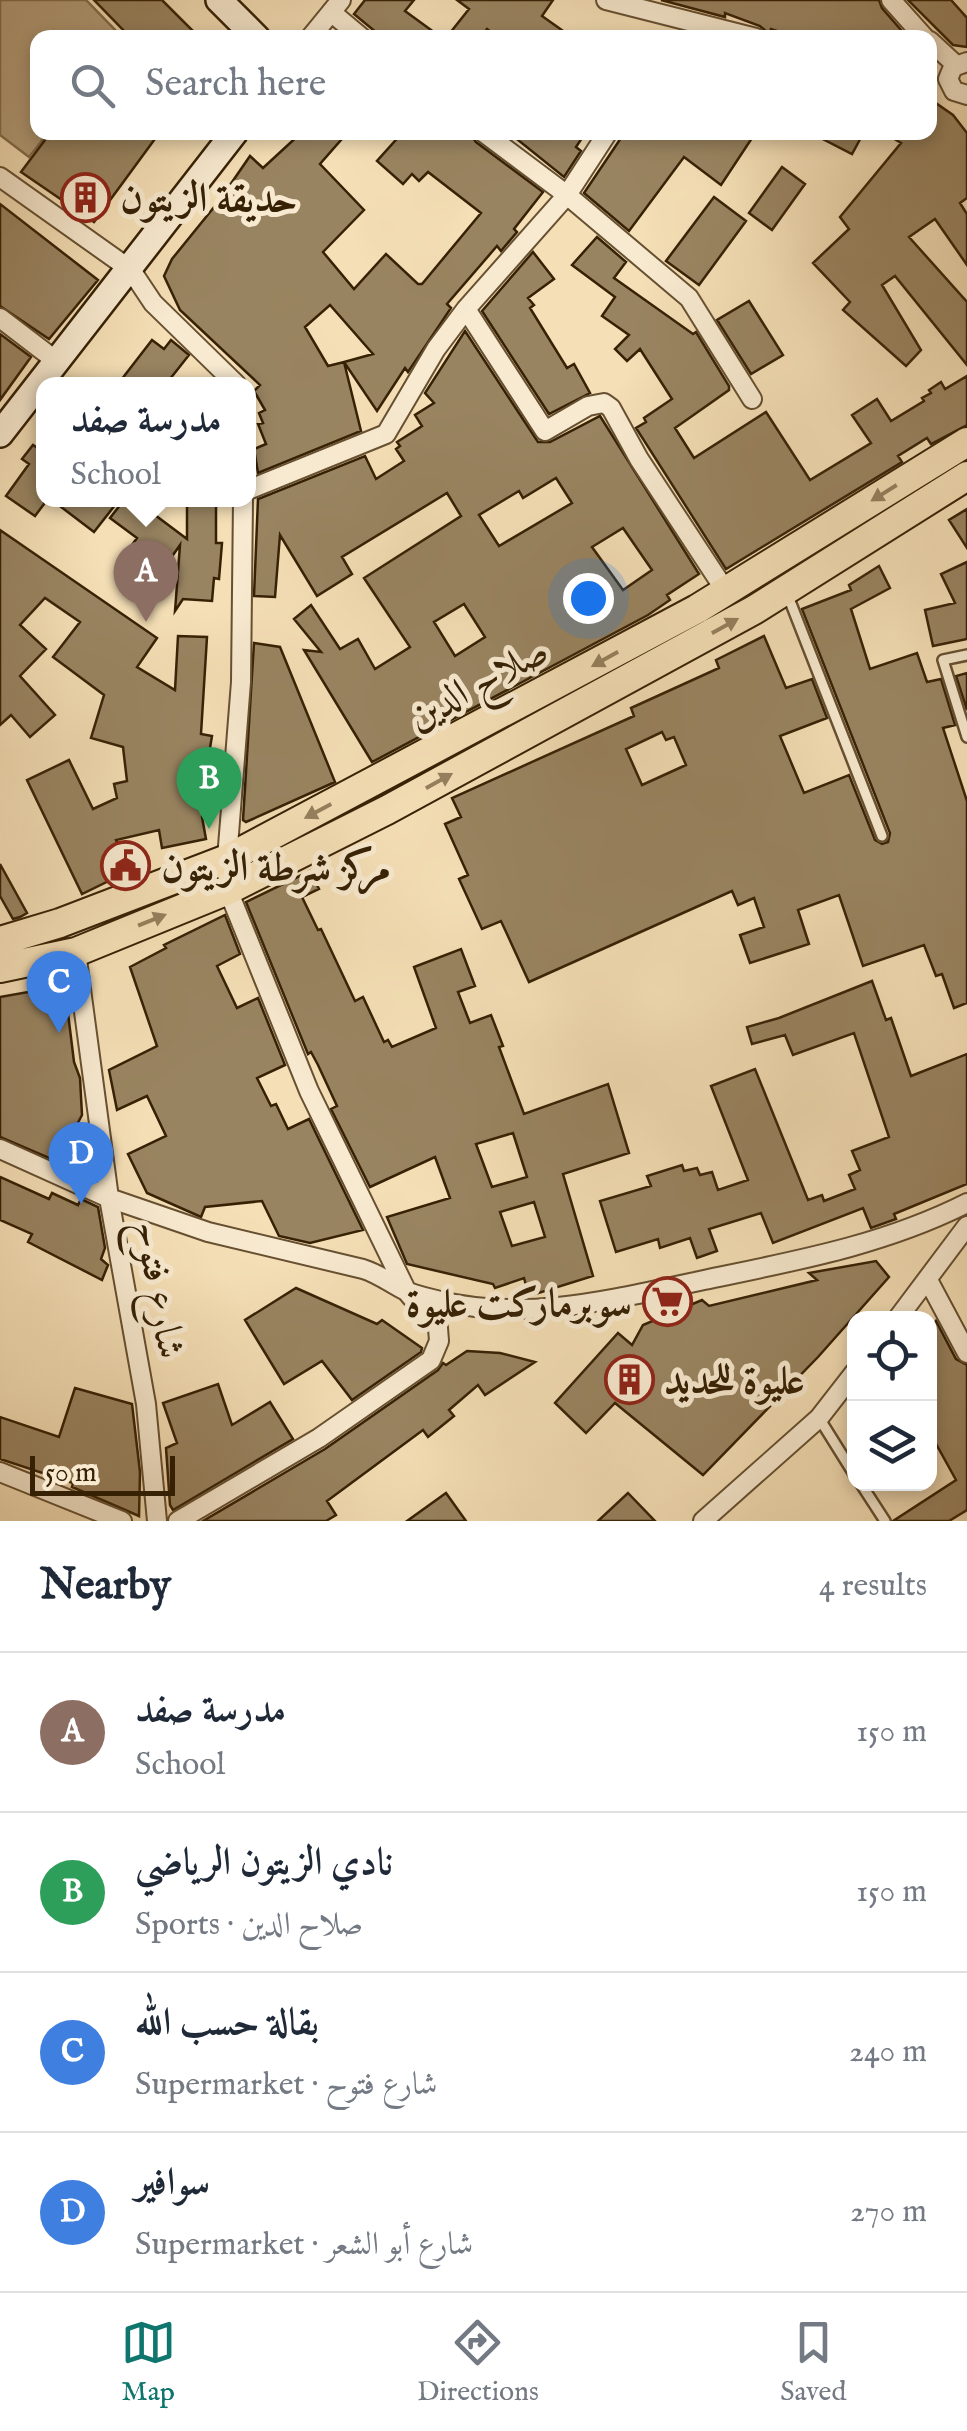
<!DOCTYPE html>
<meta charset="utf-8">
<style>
:root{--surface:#fff;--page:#f6f6f7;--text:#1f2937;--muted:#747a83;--line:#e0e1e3;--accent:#0f766e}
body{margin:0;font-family:"IM FELL English",Amiri,serif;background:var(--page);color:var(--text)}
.controls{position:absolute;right:30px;bottom:30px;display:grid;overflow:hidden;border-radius:20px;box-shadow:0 5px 15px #0003}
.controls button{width:90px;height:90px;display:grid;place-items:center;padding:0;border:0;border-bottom:2px solid var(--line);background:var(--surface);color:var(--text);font:50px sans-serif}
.scale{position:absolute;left:30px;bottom:25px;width:145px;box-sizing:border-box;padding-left:10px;border:5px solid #362105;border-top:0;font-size:28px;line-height:35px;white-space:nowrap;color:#362105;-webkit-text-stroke:8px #f8ead0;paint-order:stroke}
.you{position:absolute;left:588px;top:598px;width:35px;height:35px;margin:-25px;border:8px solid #fff;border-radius:50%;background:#1a73e8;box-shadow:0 0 0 15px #1a73e833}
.badge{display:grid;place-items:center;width:65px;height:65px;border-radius:50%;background:var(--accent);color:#fff;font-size:32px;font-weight:700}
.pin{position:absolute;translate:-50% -82px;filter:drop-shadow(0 2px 5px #0008)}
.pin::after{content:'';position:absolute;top:52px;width:35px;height:30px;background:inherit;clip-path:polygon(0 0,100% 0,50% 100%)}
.popup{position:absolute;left:36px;top:377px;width:220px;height:130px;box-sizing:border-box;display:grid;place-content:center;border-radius:20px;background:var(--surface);filter:drop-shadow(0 2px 8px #0005);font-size:32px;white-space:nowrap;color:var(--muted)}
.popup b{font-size:38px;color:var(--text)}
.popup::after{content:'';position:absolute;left:50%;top:100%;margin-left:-20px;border:20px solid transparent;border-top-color:var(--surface)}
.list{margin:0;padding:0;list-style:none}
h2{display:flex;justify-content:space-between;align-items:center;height:130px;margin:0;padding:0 40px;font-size:42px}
h2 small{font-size:32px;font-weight:400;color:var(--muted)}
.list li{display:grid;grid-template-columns:65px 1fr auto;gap:30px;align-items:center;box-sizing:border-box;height:160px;padding:0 40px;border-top:2px solid var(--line)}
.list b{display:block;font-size:38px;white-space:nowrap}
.list p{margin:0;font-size:32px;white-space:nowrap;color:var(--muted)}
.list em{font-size:32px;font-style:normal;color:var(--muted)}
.icon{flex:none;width:55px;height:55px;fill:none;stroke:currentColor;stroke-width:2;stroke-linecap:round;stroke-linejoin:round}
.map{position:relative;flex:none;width:967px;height:1521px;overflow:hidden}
.search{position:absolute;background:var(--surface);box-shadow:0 5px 15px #0003;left:30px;right:30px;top:30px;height:110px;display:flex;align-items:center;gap:25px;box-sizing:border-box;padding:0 35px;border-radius:20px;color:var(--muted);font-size:38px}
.sheet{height:770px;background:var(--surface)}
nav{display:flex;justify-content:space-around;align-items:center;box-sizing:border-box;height:140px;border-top:2px solid var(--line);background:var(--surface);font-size:28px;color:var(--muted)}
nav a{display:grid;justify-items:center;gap:5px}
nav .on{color:var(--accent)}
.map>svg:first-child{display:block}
.water{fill:#b49e7a;stroke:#826c4b;stroke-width:2.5}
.building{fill:#998461;stroke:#362105;stroke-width:2.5;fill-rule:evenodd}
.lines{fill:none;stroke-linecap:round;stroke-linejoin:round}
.service-casing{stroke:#665031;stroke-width:14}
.minor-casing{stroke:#665031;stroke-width:22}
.secondary-casing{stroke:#362105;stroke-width:30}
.trunk-casing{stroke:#362105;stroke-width:32}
.service{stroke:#f8ead0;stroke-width:9}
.minor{stroke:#f8ead0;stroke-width:18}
.secondary{stroke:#f8ead0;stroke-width:25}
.trunk{stroke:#f5dfb6;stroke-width:28}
.oneway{fill:#96805e}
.labels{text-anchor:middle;stroke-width:10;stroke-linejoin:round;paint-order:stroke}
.poi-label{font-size:40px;font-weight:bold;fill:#362105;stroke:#f8ead0;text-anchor:start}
.street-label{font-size:40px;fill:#362105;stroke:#f8ead0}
</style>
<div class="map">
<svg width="967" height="1521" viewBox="0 0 967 1521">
<rect width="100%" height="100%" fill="#f5dfb6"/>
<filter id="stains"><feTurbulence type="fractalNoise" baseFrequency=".002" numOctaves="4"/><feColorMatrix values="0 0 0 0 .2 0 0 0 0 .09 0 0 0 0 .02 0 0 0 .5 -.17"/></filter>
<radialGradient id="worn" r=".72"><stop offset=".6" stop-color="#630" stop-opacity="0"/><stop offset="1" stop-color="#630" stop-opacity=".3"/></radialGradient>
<path class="water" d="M0,0h86l36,37 -84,1v94l10,1 -19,24 -29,-22z"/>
<path class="building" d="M94,0h68l38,38h-69z
M365,0h49l-9,11 37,27h-59l-29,-24z
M457,0h96l-11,16 31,22h-74l-12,-9 -7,9h-34l23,-29z
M661,0h218l3,8 26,30h-110l-27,-9 -2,5 -9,-8 -35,-13v4z
M908,0h43l16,18v29l-14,-2z
M930,99l23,16 14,18v65l-7,5 7,11v51l-32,-46 -26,18 58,65v63l-72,-89 -13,9 39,65 -15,16 -63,-56 7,-8 -37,-39 36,-34 -9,-12 61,-74 -18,-11h47z
M51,132h109l-66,90 -73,-50z
M302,132h46l-28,32 44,46 -41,42 31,37 32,-35 32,30h4l59,-71 -53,-41 -9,9 -7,-7 -9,10 -26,-23 26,-29h66l7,10 67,50 -29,37 3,3 -16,19 -4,-5 -50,58 4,4 -43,64 -3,-4 -28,43 -33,-49 29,-8 -43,-49 -25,22 23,39 16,-4 17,69 -103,42 -4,-24 12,-5 -8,-20 5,-1 -4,-10 6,-3 -11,-19 6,-6 -80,-75 -16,-34 8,-17 47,-58 31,-45 13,12z
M508,132h78l-10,15 5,4 -17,26z
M625,132h131l-35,53 -37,-28 -55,74 -45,-38z
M809,132h55l-12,22z
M782,167l23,17 -33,46 -23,-17z
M714,197l32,24 -47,64 -33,-24z
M0,204l98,76 -49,59 -49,-33z
M597,237l29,25 -12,16 79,56 3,-2 33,54v4l-54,38 19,30 72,-46 44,68 61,-37 -19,-28 25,-16 14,22 33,-20 -2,-3 9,-5 -2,-3 12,-8 4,7 22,-13v49l-36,19 -4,-6 -29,18 4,6 -176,107 -90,-141 10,-6 -2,-4 28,-19 -32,-50 -13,12 -12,-12 14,-14 -27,-19 13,-19 -43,-32z
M533,252l21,27 -26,19 6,7 -4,3 37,60 7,-4 16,29 -41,21 -67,-103z
M749,301l34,54 -32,19 -34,-54z
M465,331l73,111h12l50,-26 99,158 -32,21 3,5 -22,15 -276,147 -68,-112 17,2 -27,-33 17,-14 29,44 18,-10 17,30 35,-22 -46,-69 97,-62 -14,-23 -105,64 10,17 -35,22 -37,-61 -5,62 -21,-1 4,-97 107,-43 11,23 28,-18 -8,-12 4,-3 -3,-4 25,-16 -7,-11 19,-12 -9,-10zM556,478l16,25 -73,43 -20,-31 40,-24 4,7zM623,528l29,42 -29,20 -31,-43zM464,604l21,33 -30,19 -21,-34z
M0,334l31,23 -31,43z
M152,340l12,9 7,-9 18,15 -23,29h-48z
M44,443v61l-9,12 -29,-20 23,-32 -7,-5 11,-14 6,4z
M52,500h67l-25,32z
M124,500h11l52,39v-39h29v43h6l-3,36 -5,-1 -2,23 -29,-2 -8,12 5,-66 -23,33 -32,-23 12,-17 -27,-20z
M967,509v39l-18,-28z
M0,530l157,108 -20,29 38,23 3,-54 29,1 -6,97 11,2 -8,48 3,1 -5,32 4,22 -44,9 -3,-18 -43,10 15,30 -49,24 -55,-114 42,-20 24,49 24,-11 -3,-14 13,-3 -4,-34 -32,-9 13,-43 -51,-38 27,-35 -35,-24 -25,27 26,24 -26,27 35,39 -25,22 -19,-22 -11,10z
M967,562v77l-34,7 -8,-36 30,-7 -14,-29z
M879,566l11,22 -39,21 19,60 47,-16 10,29 14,-3 14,46 -12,3 24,73v202l-13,5 -12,-34 -6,2 -12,-31 -61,21 -24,-71 -41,15 11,34 -59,19 -10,-28 24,-8 -10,-29 -16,7 -6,-14 -203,91 -28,-61 -19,8 -23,-50 9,-4 -23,-51 16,-7 -9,-19 182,-82 -3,-8 88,-40 -3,-8 48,-24 22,52 26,-9 15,39 -47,18 24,57 45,-18 26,65 7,4 6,-2 2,-9 -88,-224 49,-19 -2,-5zM662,732l4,8 8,-3 12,28 -44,20 -16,-36z
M254,643l26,4 55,135 -89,40 -3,-2z
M967,673v37l-11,-34z
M0,864l27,49 -7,4 -7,2 -13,-23z
M310,871l9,18 -17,8 16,33 3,-1 34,72 8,-4 21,45 4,-2 4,7 44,-19 -22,-61 47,-18 14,37 -17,6 12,31 21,-8 12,31 -4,1 25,67 84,-30 21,69 -66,21 30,102 -64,20 -5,-18 -29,10 -2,-4 -86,-20 -20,-47 63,-19 -15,-41 -65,30 -39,-78 6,-3 -19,-41 -7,-13 -3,2 -62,-152zM513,1133l14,44 -35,10 -16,-43zM534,1202l11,35 -33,9 -12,-34z
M225,915l15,39 -23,12 20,42 21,-10 27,67 -28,13 14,28 5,-2 12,25 21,-10 54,111 -53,13 -31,-7 -17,-35 -57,6 -4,10 -54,-24 -19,-39 38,-18 -19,-40 -30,14 -8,-40 48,-24 -27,-79 36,-19 -2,-3z
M872,981l14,39 5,-2 20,58 56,-22v130l-73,30 2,5 -25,9 -8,-20 -90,35 -12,-30 -52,16 8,22 -20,7 -7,-20 -30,10 -2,-9 -42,13 -16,-51 51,-15 -4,-10 35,-11 2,6 13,-3 3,7 12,-3 6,18 30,-10 -37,-94 44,-17 53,131 14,-5 2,6 31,-12 -6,-14 11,-5 -8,-19 37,-14 -35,-104 -61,22 -8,-20 -33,9 -5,-17 32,-9z
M56,987l10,10 8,65 6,16 2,37 -12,23 8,4 -2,5 3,2 -9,18 -70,-30v-140z
M0,1177l49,22 3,-6 26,12 3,-6 17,8 7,41 -4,11 7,6 -6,15 -74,-38 4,-8 -32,-14z
M876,1261l13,16 -71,80 -115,118 -88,-72 -29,30 -31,-30 63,-70 14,12 11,-20 59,-25 7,6 108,-26 -8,-7z
M296,1288l81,36 5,-4 40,28 -1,4 -69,48 -30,-39 -38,23 -39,-64z
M936,1321l20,38 11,6v145l-18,11h-56l63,-41 -26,-47v-103z
M467,1351l33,2 35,9 -50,33 -7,-10 -29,25 5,6 -26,21 -5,-7 -96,71 9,14 -10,6h-123l122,-72 113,-79 5,-7 3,2z
M218,1384l14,41 38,-23 23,37 -120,71 -3,-5 -4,-57 11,-5 -14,-40z
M75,1388l57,16 8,68 -1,44 -67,-29 1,-4 -73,-24v-42l59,20z
M446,1493l20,28h-59z
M628,1493l27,28h-57z"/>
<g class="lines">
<defs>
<path id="service" d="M788,596l94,240
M967,655l-24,5 24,77
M819,1418l35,56
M861,1484l24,37"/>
<path id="minor" d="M606,0l150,38
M891,0l34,38
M331,12l31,26
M310,38l31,-38
M930,41l26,24
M967,62l-14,5 -5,12 6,12 13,4
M483,132l84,63 122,103 63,101
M0,177l131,93 22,33 83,81
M466,309l79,122 43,-25 16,-3 7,5 28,51 86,131
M0,318l55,42
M248,490l138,-56 50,-85 30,-40 101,-114 41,-63
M76,952l33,246 37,206 11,117
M0,1149l109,49 99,34 155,37c16,5 27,14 41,21 10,5 25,8 36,11 90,21 177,-3 264,-21 91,-19 180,-35 263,-77
M928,1280l39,73
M898,1318l69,-92
M0,1472l122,49
M178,1521l141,-83 112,-78 8,-19 -1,-13 -31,-36 -98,-201 -81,-201 -1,-31 14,-177 2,-182
M703,1521l116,-103 35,-45"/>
<path id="secondary" d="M219,0l38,38
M0,434l235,-302"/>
<path id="trunk" d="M0,941l60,-18 167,-64 470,-250 270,-167
M0,968l76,-16 152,-62 159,-80 367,-200 213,-134"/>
</defs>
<use href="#service" class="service-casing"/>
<use href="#minor" class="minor-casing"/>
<use href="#secondary" class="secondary-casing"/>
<use href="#trunk" class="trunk-casing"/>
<use href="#service" class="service"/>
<use href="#minor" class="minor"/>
<use href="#secondary" class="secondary"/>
<use href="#trunk" class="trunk"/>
</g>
<defs><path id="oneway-solid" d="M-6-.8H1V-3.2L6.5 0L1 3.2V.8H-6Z" transform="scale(2.5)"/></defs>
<g class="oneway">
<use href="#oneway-solid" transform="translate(884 493) rotate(148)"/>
<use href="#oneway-solid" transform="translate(725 626) rotate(-29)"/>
<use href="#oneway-solid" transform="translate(605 659) rotate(151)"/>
<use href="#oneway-solid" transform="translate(439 781) rotate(-29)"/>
<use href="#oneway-solid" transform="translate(318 811) rotate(152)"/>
<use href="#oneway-solid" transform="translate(152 920) rotate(-22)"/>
</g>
<defs>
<symbol id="building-ring" viewBox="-11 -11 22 22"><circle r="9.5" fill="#f8ead0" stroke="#8f2418" stroke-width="1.5"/><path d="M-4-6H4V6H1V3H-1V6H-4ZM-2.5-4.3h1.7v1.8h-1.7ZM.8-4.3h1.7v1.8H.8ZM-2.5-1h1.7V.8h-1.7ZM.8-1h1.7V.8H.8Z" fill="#8f2418"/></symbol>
<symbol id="civic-ring" viewBox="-11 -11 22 22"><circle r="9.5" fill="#f8ead0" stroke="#8f2418" stroke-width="1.5"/><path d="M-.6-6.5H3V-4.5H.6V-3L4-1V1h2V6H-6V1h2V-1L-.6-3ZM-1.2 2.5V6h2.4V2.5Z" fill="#8f2418"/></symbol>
<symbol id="supermarket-ring" viewBox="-11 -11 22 22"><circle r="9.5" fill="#f8ead0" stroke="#8f2418" stroke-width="1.5"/><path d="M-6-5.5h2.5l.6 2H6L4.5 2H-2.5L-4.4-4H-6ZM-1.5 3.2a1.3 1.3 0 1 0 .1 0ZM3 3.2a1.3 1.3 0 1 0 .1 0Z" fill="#8f2418"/></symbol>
</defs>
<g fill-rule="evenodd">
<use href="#building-ring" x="58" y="170" width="55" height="55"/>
<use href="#civic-ring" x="98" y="838" width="55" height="55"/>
<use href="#supermarket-ring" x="640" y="1274" width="55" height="55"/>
<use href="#building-ring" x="602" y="1352" width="55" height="55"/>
</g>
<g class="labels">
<g class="poi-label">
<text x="120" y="211">حديقة الزيتون</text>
<text x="161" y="880">مركز شرطة الزيتون</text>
<text x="632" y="1316" text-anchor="end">سوبرماركت عليوة</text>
<text x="664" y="1393">عليوة للحديد</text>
</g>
<g class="street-label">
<text transform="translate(477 682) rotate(-28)" y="14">صلاح الدين</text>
<text transform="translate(161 1289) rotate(80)" y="14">شارع فتوح</text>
</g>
</g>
<rect width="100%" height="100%" filter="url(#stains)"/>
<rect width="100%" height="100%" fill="url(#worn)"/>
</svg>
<div class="controls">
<button><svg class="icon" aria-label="locate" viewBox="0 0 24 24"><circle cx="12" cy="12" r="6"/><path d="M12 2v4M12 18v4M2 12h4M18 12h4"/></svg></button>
<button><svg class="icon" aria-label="layers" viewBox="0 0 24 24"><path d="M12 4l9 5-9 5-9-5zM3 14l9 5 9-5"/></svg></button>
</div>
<div class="scale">50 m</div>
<div class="you"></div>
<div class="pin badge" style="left:146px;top:622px;background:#8d6e63">A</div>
<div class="popup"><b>مدرسة صفد</b>School</div>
<div class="pin badge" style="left:209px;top:829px;background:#2e9e5b">B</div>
<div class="pin badge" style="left:59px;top:1033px;background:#3f7fe0">C</div>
<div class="pin badge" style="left:81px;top:1204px;background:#3f7fe0">D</div>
<div class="search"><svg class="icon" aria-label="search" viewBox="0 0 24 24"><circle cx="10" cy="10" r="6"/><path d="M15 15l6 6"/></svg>Search here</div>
</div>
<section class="sheet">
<h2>Nearby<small>4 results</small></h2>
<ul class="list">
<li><span class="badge" style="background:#8d6e63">A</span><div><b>مدرسة صفد</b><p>School</p></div><em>150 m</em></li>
<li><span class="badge" style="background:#2e9e5b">B</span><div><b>نادي الزيتون الرياضي</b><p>Sports · صلاح الدين</p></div><em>150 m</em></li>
<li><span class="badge" style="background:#3f7fe0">C</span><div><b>بقالة حسب الله</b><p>Supermarket · شارع فتوح</p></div><em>240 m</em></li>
<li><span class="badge" style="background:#3f7fe0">D</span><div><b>سوافير</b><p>Supermarket · شارع أبو الشعر</p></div><em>270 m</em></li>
</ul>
</section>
<nav>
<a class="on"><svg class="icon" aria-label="map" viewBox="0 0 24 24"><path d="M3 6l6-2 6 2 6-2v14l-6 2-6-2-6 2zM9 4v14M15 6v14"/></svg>Map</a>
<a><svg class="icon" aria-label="directions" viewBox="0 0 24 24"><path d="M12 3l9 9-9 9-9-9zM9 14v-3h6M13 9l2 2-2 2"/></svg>Directions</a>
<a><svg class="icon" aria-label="saved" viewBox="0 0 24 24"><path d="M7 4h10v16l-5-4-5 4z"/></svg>Saved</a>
</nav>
